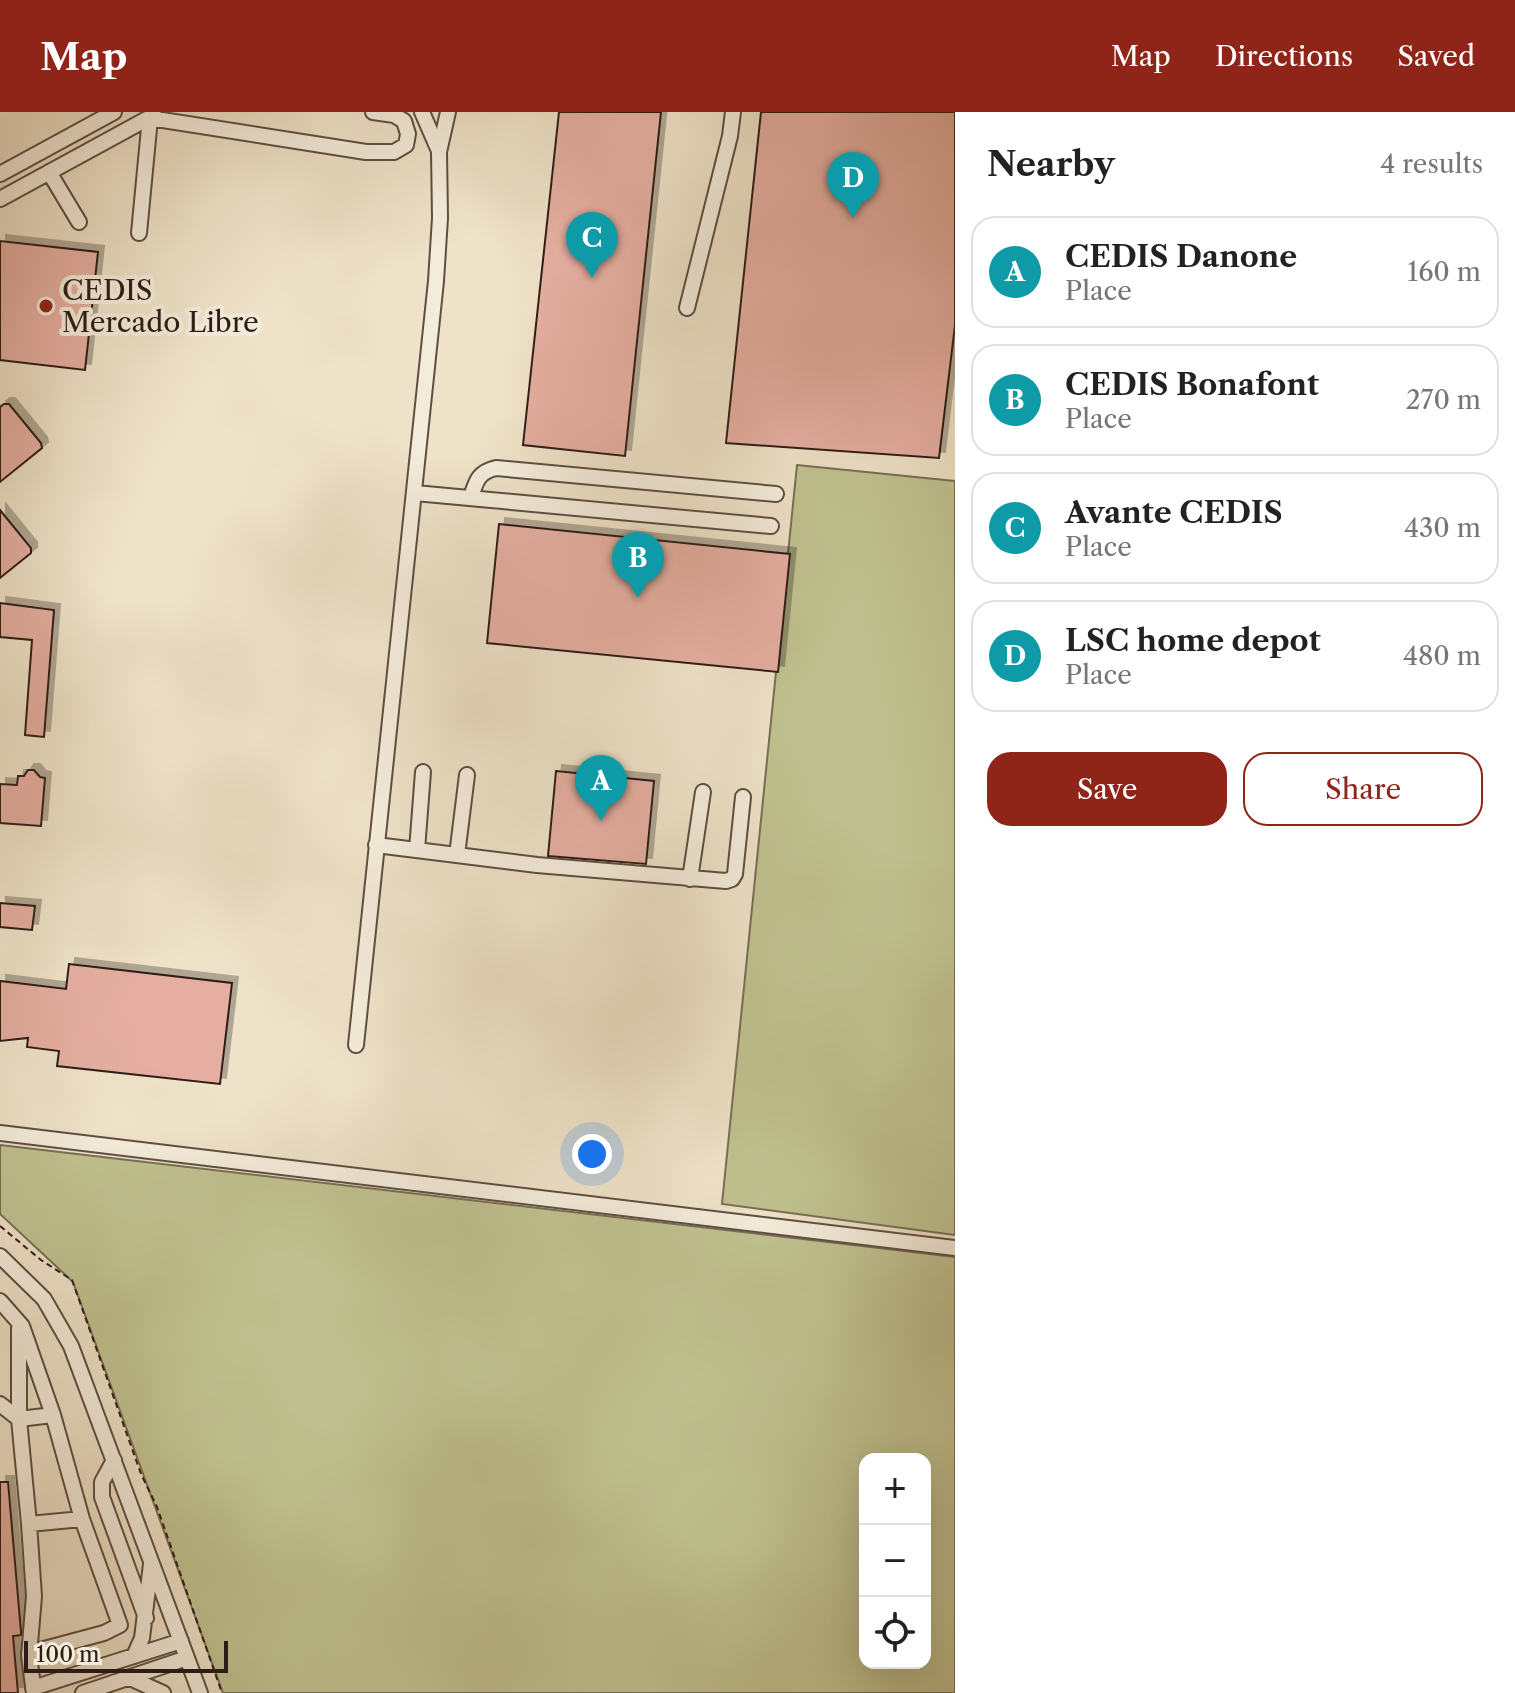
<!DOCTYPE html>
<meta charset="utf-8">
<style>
:root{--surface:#fff;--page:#f6f6f6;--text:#222;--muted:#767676;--line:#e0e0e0;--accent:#8f2418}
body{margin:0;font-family:"Libre Caslon Text",serif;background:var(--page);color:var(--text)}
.controls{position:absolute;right:24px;bottom:24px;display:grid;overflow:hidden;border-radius:16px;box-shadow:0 8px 32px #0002}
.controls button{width:72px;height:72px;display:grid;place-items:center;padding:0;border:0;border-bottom:2px solid var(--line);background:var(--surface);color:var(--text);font:40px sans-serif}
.scale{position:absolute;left:24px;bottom:20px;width:204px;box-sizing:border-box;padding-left:8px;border:4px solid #2e1d17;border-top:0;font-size:22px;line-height:28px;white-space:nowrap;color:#2e1d17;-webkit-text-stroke:6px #f4ecdb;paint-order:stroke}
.you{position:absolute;left:592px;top:1042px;width:28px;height:28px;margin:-20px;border:6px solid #fff;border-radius:50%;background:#1a73e8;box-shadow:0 0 0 12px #1a73e833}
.badge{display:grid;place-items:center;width:52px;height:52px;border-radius:50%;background:var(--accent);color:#fff;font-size:26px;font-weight:700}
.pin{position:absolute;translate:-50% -66px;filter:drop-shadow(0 2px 4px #0008)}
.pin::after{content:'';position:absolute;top:42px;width:28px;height:24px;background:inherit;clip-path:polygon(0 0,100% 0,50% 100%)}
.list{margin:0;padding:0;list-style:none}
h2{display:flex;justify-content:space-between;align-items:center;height:104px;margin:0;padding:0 32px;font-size:34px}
h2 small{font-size:26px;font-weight:400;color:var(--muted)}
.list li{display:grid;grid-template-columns:52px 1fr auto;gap:24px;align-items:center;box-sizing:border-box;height:112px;margin:0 16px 16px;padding:0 16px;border:2px solid var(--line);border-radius:24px}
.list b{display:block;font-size:30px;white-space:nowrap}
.list p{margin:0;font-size:26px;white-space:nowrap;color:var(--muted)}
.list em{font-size:26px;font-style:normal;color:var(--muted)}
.actions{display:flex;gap:16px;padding:24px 32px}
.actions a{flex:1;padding:18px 0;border:2px solid var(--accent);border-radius:24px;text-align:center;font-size:28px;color:var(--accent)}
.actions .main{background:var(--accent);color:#fff}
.icon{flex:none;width:44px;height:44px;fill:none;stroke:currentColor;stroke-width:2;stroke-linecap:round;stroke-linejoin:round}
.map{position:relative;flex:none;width:955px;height:1581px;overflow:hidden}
header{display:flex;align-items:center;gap:48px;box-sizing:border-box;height:112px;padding:0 40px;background:var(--accent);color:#fff}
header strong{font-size:38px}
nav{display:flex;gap:44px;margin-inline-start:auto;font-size:28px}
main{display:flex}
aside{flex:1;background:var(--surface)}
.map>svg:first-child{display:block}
.green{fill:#c0c190;stroke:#776f54;stroke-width:2;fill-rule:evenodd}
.building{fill:#e5aea1;stroke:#2e1d17;stroke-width:2;filter:url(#shadow)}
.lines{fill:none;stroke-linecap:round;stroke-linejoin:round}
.minor-casing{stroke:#5e4e43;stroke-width:18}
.path{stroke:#2e1d17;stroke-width:2;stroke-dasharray:6 4;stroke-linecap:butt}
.minor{stroke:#f4ecdb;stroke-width:14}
.poi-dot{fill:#8f2418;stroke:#f4ecdb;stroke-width:3}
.labels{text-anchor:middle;stroke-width:8;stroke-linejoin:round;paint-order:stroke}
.poi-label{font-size:28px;fill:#2e1d17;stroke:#f4ecdb;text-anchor:start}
</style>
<header>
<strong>Map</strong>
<nav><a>Map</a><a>Directions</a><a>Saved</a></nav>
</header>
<main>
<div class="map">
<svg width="955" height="1581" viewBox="0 0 955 1581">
<defs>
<filter id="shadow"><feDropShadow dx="6" dy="-6" stdDeviation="0" flood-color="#0004"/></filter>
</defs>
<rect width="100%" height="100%" fill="#eee2c8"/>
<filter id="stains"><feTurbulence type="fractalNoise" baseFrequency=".0025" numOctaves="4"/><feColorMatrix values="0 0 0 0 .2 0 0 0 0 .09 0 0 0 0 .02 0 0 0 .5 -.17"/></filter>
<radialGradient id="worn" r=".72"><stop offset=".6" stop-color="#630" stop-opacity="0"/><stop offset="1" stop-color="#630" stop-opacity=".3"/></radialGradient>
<path class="green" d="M797,353l158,16v754l-233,-31z
M0,1033l955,112v436h-732l-150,-411 -73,-68zM865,1347h60v204h-60z"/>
<path class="building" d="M559,0h102l-36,344 -102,-11z
M761,0h194v213l-16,133 -213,-15z
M0,129l98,11 -13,118 -85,-10z
M4,292h5l32,39 1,5 -42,34v-75z
M0,398l31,38v5l-31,25z
M499,412l291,30 -12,118 -291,-29z
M0,491l54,7 -10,127 -19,-2 7,-95 -32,-3z
M28,658h6l6,7 5,1 -4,48 -41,-3v-39l17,1 1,-9h6z
M556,659l98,10 -8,83 -98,-8z
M0,791l35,3 -3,24 -32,-3z
M69,852l163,19 -12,101 -163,-18 2,-15 -32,-4 1,-9 -28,3v-60l66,8z
M0,1370h8l13,150v3l-8,1 5,57h-18z"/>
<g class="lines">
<defs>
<path id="minor" d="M422,0l17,39
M49,60l30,50
M0,62l114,-62
M0,87l154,-84
M139,121l11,-115 216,34h28l12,-7 2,-11 -4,-13 -10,-6 -21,-3
M687,196l43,-172 3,-24
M415,381l356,33
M471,385c5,-15 7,-25 25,-29l280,26
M376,733l161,20 189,16 6,-2 3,-5 8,-77
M417,738l6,-78
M457,743l10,-80
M690,767l13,-87
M356,933l80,-764 4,-63 -1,-66 9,-40
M0,1021l955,115
M0,1144l44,43 27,47 129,347
M0,1189l22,25 31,89 29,104 -53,5 5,72 -5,60 5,37
M19,1216v91l10,105
M0,1292l19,15 34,-4
M114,1348l-12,22v15l44,121
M29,1541l75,-20 16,-8 -38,-106
M134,1544l8,-18 9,-74
M130,1566l33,15
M33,1576l148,-47
M83,1581l104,-35"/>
</defs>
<use href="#minor" class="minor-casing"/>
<path class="path" d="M0,1114l41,34 31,20 69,194 16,33 65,186"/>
<use href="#minor" class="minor"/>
</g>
<circle class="poi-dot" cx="46" cy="194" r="8"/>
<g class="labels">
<g class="poi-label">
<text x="62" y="188">CEDIS<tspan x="62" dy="32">Mercado Libre</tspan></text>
</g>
</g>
<rect width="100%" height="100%" filter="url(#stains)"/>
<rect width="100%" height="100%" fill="url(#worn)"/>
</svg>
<div class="controls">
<button>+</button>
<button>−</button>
<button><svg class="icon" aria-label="locate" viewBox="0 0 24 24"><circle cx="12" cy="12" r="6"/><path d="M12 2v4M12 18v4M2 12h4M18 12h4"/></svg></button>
</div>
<div class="scale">100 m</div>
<div class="you"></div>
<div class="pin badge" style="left:601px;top:709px;background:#0f9aa8">A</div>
<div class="pin badge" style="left:638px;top:486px;background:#0f9aa8">B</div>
<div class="pin badge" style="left:592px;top:166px;background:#0f9aa8">C</div>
<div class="pin badge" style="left:853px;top:106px;background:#0f9aa8">D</div>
</div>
<aside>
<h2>Nearby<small>4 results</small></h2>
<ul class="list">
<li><span class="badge" style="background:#0f9aa8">A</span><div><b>CEDIS Danone</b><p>Place</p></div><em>160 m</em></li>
<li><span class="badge" style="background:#0f9aa8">B</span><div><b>CEDIS Bonafont</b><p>Place</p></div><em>270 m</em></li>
<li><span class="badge" style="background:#0f9aa8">C</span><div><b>Avante CEDIS</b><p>Place</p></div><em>430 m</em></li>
<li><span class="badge" style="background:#0f9aa8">D</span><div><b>LSC home depot</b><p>Place</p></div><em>480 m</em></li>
</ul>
<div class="actions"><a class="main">Save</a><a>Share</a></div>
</aside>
</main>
